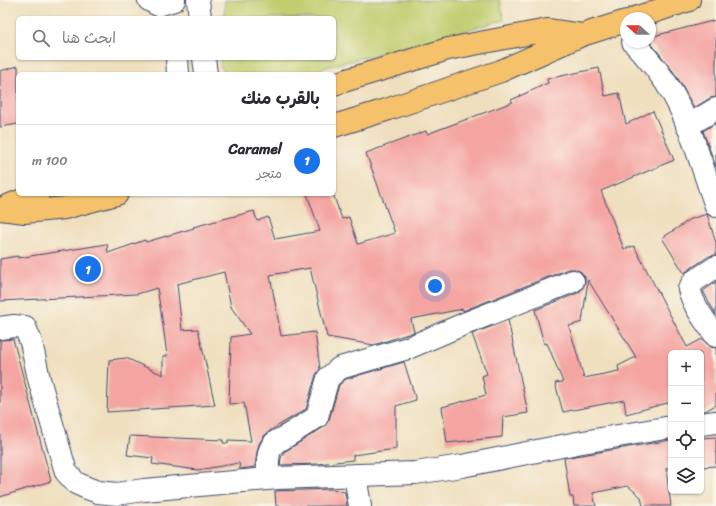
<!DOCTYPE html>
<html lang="ar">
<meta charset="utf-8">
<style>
:root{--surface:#fff;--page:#f2f2f3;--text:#2b2b33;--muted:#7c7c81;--line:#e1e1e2;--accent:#1a73e8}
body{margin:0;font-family:Sriracha,"Playpen Sans Arabic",sans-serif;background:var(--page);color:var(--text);direction:rtl}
.controls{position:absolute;right:12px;bottom:12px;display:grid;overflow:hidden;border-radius:6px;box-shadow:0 1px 3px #0004}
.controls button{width:36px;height:36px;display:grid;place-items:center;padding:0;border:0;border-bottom:1px solid var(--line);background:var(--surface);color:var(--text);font:20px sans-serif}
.compass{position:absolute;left:620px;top:12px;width:36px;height:36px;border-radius:50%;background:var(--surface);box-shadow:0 1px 3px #0004;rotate:291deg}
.you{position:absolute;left:435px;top:286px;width:14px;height:14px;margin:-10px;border:3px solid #fff;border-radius:50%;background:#1a73e8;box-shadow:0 0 0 6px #1a73e833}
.badge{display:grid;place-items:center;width:26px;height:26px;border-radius:50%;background:var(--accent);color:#fff;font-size:13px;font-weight:700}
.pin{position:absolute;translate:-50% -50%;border:2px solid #fff;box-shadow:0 1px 4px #0006}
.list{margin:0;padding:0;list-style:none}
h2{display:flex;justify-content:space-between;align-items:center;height:52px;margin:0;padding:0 16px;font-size:17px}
h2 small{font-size:13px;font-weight:400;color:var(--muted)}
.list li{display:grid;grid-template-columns:26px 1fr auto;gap:12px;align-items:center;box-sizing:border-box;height:72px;padding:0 16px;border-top:1px solid var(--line)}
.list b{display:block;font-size:15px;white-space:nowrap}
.list p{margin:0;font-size:13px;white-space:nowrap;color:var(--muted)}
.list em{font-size:13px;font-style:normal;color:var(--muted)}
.icon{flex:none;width:22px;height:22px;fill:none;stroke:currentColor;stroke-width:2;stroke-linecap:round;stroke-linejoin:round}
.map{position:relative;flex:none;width:716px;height:506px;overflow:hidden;direction:ltr}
.search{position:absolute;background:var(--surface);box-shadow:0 1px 3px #0004;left:16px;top:16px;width:320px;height:44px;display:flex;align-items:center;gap:10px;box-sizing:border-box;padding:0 14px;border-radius:6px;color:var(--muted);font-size:15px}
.panel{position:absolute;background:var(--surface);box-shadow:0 1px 3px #0004;left:16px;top:72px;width:320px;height:124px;border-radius:6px;direction:rtl}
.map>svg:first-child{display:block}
.green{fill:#c1ce70;stroke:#6e7e67}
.building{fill:#f4a5a2;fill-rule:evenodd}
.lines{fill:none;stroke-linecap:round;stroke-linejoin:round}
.minor-casing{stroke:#3b496c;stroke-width:24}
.major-casing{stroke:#3b496c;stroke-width:24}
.minor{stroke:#fff;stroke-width:22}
.major{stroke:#f5c16b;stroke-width:22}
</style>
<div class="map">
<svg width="716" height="506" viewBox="0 0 716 506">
<rect width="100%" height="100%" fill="#fbf7ec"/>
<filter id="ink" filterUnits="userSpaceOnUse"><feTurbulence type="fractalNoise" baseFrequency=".025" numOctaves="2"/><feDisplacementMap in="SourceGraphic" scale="8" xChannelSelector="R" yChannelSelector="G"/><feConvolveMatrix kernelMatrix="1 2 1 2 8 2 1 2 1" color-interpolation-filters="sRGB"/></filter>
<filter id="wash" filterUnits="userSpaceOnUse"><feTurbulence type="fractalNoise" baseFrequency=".012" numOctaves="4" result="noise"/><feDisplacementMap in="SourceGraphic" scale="16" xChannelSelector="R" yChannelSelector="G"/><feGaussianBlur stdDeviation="0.9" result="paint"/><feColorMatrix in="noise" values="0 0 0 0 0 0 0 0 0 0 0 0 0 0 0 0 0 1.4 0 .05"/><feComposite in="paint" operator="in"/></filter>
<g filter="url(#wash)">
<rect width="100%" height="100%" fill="#efdfbe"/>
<path class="green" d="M225,0h275l4,20 -203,54h-74l-7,-8 1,-8h113v-40h-110z"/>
<g id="blocks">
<path class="building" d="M716,20v77l-6,1 -16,10 -18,-33 -26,-33v-5z
M18,66v58l-18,3v-56z
M599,68l6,28 14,-3 7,31 27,-13 21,49 -73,31 23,58 10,-3 53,101 15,-8 9,8 5,1v57l-11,6h-4v-58h-30v49l-45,12 -2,-14 -61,12 -8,-29 8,-1 -16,-39 -3,1 -9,-34 43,-17 4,-4 3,-6v-6l-4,-5 -6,-3h-7l-105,42v-2l-52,10 3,13 -40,13 -47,-8 -17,-69 -40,7 11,61 34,-4 5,37 -4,6 -10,34 -35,21 -7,6 -5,8 -2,8 -2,15 -15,2 -1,-6 -41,7 -46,-6 1,-6 -26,-3 3,-19 93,4v3h5v-3l23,1 -7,-38 -15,1 2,-67 19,-3 -19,-27 -7,-35 -47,12 5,46 16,-1 17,76 -108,7 2,-52 17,-2 37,17v-19h4l-4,-31 -6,-37 -20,6 -137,7v-42l18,-3v2l89,-14 1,9 37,-13 1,2 48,-14 -1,-1 61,-16 3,10 11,-4 7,22 45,-8 -13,-37h26l9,25 7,-2 9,27 37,-11 -29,-80 60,-22 1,3 86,-32 -2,-2 37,-17 -1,-4zM588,280l48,77 -18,9 1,5 -35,7 -15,-52 13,-4z
M716,123v44l-13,-36z
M707,214l9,29v12l-7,1 -25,17 -22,-35 29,-19z
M716,282v33l-13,-24z
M508,320l20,93 -25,4 -1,20 -55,6 -5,-36 44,-12 -4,-19 5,-2 -15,-40z
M13,339l38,142 -51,16v-157z
M404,362l12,38 -20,6v43l-43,6v5l-35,4 -38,1 1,-7 3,-6 40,-25 5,-7 10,-35 7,-6z
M716,437v29l-15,1v-29z
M671,440v28h-5l5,38h-28l-2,-9 -13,-11 -35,7 3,13h-22l-1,-9h-3l-6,-39z
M332,489l13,3 2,14h-71l-1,-15z"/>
</g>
</g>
<g filter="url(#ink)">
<use href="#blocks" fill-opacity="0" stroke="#3b496c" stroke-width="1"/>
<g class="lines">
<defs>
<path id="minor" d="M149,0l9,5 16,-5
M198,0l2,18
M633,42c16,17 30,34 41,54 18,33 29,75 42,110
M177,58l1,16
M204,58l2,16
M687,126l29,-17
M716,267l-22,14 -5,8c5,18 16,32 27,47
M0,328l14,-2 11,1 6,15 8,37 27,93 10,11 11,5 11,4 19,2 27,-4 134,-12 137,-5 47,-7 115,-23 94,-16
M701,424l15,-2
M355,475l5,31
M268,479c0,-15 -3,-35 14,-40l35,-22 11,-39 12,-10 68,-20 56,-24 109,-43"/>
<path id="major" d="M635,18l54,-18
M334,84l114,-35 99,-19 35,5
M334,126l55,-17 112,-38 81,-36 44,-14
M7,206l31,-12
M0,209l25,3 40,-4 52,-14"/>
</defs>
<use href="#minor" class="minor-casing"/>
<use href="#major" class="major-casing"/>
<use href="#minor" class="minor"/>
<use href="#major" class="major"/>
</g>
</g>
</svg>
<div class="controls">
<button>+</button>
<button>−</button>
<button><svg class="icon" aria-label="locate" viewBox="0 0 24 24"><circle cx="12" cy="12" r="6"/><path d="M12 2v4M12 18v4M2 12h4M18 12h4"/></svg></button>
<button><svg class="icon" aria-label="layers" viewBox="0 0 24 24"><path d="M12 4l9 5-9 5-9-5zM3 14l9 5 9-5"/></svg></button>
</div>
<svg class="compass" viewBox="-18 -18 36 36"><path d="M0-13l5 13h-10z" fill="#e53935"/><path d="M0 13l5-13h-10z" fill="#7c7c81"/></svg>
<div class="you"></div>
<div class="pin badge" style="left:88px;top:269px">1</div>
<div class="search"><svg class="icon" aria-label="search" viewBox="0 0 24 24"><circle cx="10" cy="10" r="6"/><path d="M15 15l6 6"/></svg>ابحث هنا</div>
<section class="panel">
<h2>بالقرب منك<small></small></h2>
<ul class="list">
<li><span class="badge">1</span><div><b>Caramel</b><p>متجر</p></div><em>100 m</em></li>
</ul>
</section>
</div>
